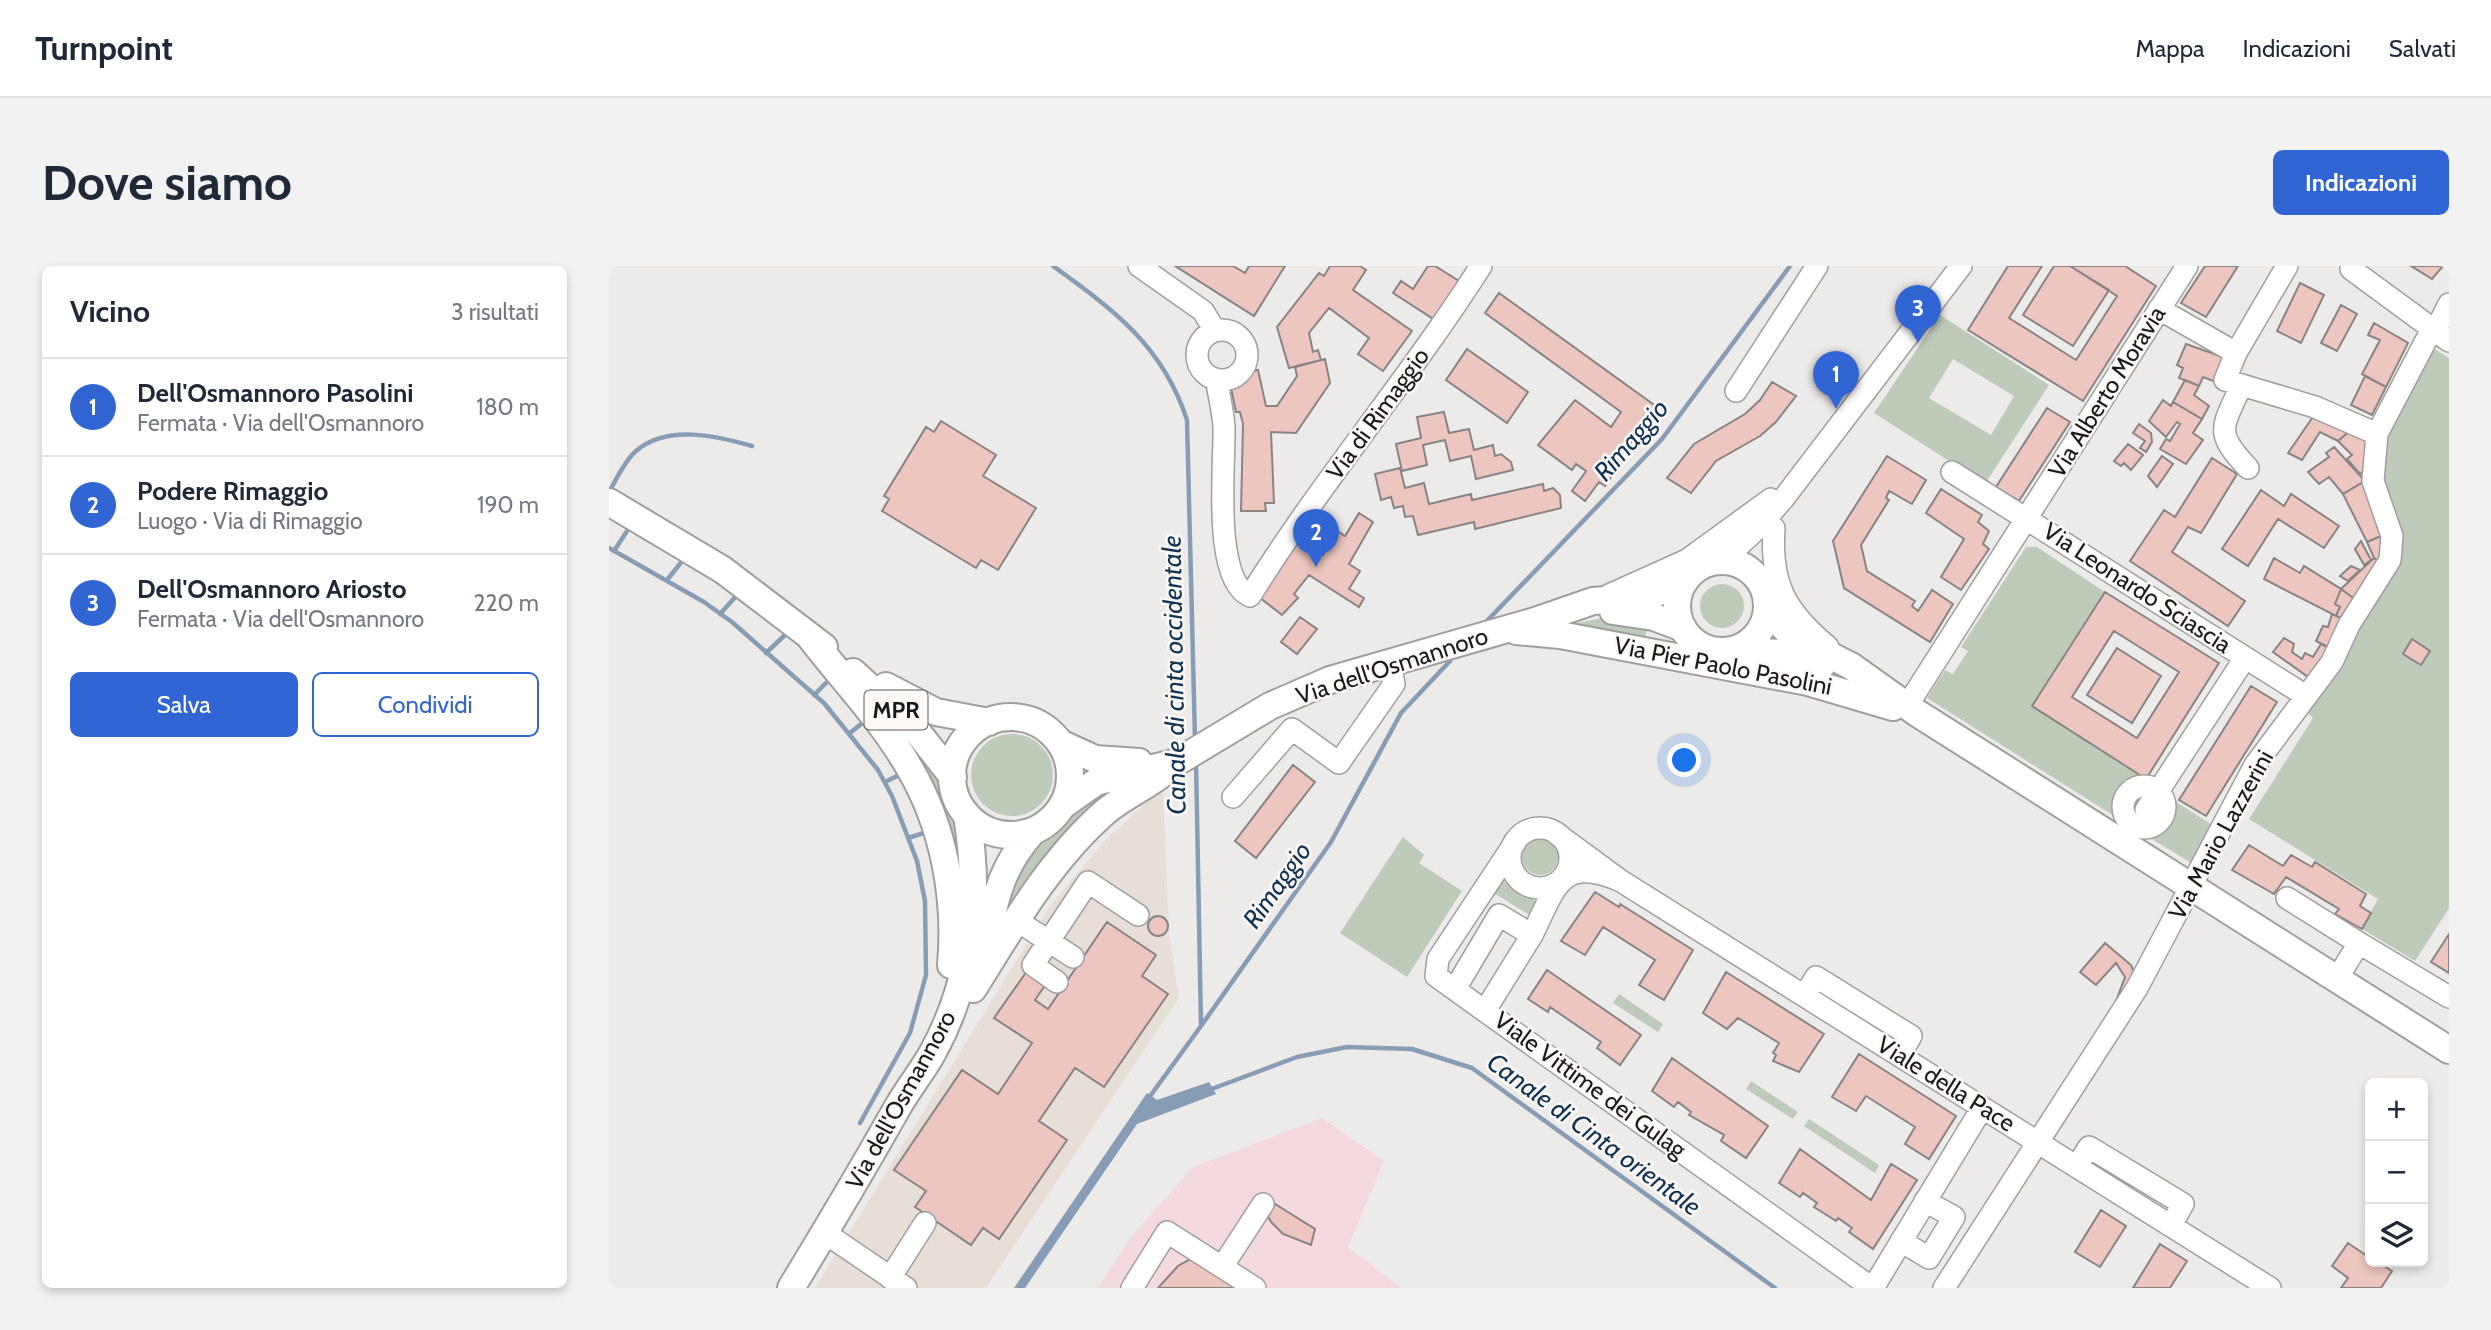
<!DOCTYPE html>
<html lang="it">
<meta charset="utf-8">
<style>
:root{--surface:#fff;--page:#f2f2f3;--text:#1f2937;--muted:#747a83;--line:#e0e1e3;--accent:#3265d4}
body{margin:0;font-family:Cabin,sans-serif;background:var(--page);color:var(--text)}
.controls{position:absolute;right:21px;bottom:21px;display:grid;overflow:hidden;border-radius:10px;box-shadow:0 4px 10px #0003}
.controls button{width:63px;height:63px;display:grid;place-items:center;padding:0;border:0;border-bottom:2px solid var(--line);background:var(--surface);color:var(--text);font:35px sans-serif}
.you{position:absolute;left:1076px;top:495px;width:24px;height:24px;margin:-18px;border:5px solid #fff;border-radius:50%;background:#1a73e8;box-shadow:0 0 0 10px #1a73e833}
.badge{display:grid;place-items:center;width:46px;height:46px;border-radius:50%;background:var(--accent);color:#fff;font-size:23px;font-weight:700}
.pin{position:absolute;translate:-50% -58px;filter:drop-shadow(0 2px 4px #0008)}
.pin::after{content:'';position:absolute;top:37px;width:24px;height:21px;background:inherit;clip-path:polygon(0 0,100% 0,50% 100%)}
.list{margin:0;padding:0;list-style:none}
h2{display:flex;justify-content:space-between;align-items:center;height:91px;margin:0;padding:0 28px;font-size:30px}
h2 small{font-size:23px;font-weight:400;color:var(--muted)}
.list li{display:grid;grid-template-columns:46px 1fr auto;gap:21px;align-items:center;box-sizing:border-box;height:98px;padding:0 28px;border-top:2px solid var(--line)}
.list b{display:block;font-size:26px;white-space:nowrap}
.list p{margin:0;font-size:23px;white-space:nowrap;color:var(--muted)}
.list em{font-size:23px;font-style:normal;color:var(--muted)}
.actions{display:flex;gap:14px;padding:21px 28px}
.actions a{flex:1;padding:16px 0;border:2px solid var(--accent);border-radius:10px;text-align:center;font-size:24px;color:var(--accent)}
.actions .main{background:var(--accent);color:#fff}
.icon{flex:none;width:38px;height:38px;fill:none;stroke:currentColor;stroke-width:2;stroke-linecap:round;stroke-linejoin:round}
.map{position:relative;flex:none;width:1840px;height:1022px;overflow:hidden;border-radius:10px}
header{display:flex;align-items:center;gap:42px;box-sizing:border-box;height:98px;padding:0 35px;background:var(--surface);border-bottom:2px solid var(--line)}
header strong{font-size:33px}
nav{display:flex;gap:38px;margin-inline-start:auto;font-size:24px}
.intro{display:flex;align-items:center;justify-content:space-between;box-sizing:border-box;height:168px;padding:0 42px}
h1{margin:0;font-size:49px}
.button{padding:18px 32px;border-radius:10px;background:var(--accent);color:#fff;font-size:24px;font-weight:700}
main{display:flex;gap:42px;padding:0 42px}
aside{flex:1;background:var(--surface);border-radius:10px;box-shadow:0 4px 10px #0003}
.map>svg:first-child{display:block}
.built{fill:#e7dfd7}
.education{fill:#f4dade}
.green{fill:#becbbb;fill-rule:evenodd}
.water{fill:#879db5}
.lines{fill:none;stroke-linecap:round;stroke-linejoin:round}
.stream{stroke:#879db5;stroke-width:4.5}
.building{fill:#ecc6bf;stroke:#888484;stroke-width:2;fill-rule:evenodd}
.minor-casing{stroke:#a19f9d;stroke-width:24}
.major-casing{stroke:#a19f9d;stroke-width:30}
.minor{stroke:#fff;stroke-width:21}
.major{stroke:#fff;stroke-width:26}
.labels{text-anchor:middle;stroke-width:5;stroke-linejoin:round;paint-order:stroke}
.shield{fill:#fbf8f6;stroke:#5e5d5b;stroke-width:2}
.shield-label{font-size:23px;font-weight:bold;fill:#1a1a19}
.street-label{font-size:24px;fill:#1a1a19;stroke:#fbf8f6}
.water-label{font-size:26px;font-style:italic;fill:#103456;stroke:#fbf8f6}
</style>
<header>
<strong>Turnpoint</strong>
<nav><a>Mappa</a><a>Indicazioni</a><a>Salvati</a></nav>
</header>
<div class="intro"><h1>Dove siamo</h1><a class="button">Indicazioni</a></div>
<main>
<aside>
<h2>Vicino<small>3 risultati</small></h2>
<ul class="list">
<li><span class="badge">1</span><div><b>Dell'Osmannoro Pasolini</b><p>Fermata · Via dell'Osmannoro</p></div><em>180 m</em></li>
<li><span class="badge">2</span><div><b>Podere Rimaggio</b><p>Luogo · Via di Rimaggio</p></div><em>190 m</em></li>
<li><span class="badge">3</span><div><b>Dell'Osmannoro Ariosto</b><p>Fermata · Via dell'Osmannoro</p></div><em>220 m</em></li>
</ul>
<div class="actions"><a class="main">Salva</a><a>Condividi</a></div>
</aside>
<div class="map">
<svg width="1840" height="1022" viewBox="0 0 1840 1022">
<rect width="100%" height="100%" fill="#edebe9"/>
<path class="built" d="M554,522l6,145 10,65 -193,290h-171l236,-384 60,-70z"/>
<path class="education" d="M713,852l62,43 -36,86 53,41h-303l32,-50 63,-71z"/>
<path class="green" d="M1331,49l109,70 -64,99 -111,-71zM1344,93l61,37 -23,39 -62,-37z
M1821,80l19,12v550l-34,53 -53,-32 16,-30 -129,-80 64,-101 -9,-8 68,-113 9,-151z
M1417,281h11l68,45 -73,114 122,80 -25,4 -8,17 4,8 -3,6 -195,-123 18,-28 8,4 15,-23 -7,-4z
M1091 340a22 22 0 1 1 44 0a22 22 0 1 1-44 0Z
M993,352l46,8 -3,11 -21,-4 -10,8 -61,-13z
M272,444l54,62 19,42 12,36 -9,43z
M362 509a41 41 0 1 1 82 0a41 41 0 1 1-82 0Z
M484,525l10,13 -111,137 24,-70 25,-30 17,-12z
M1558,530l50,32 -21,38 -57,-35 2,-5 18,-3 5,-14 -2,-6z
M794,571l21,18 -5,8 43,28 -55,86 -67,-44z
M913 591a18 18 0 1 1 36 0a18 18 0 1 1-36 0Z
M888,611l45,28 -8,13 -45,-28z
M1010,728l44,30 -5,8 -45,-29z
M1142,815l47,31 -5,7 -47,-30z
M1200,853l70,46 -4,8 -71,-47z"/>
<path class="water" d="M600,816l7,12 -79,30 -112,164h-11l133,-195 10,7z"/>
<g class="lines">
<path class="stream" d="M444,0c61,44 110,80 134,154l8,319
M0,226c7,-12 16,-32 27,-41 31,-27 81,-15 116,-5
M0,282l95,54 28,20 92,81 54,67 14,26 25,65 8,40 1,74 -16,58 -50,90
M5,285l15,-23
M58,314l16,-20
M111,348l17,-19
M875,358l178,-185 128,-173
M157,387l19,-18
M205,429l15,-15
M241,467l16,-13
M276,516l16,-8
M299,572l19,-6
M592,760l130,-184 70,-129 49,-52
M600,824l88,-33 50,-10 65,2 60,19 303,220
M539,833l53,-73 -5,-265"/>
</g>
<path class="building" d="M566,0h58l12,7 4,-7h36l-31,50z
M721,0h30l6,4 -13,20 59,41 -29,40 -25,-17 11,-16 -40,-30 -20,25 4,19 5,-2 3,10 -32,8 -12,-41 42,-54 5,3z
M819,0h7l24,15 -24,39 -42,-27 8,-12 12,8z
M1399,0h34l-33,52 67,42 41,-64 -47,-30h55l31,20 -73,115 -115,-71z
M1445,0h16l39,24 -36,56 -50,-31z
M1596,0h33l-32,51 -25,-14z
M1802,0h32l-11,13z
M1691,17l24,12 -23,48 -24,-12z
M890,27l158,114 -38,52 3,3 -17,24 -6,-4 -14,19 -13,-10 14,-20 -10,-7 -4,6 -34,-25 37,-45 36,27 10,-15 -136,-99z
M1732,39l16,9 -20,37 -16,-8z
M1765,57l34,20 -22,44 -24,-13 18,-34 -12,-5z
M1577,78l40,14 -10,24 -13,-5 -4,9 -20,-8 4,-10 -6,-3z
M858,83l61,43 -21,31 -61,-43z
M716,93l5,24 -34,50 -25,-1 3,71h-9l1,8h-25l2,-87 -3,-12h-4l-6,-29 10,-2 -1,-7 19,-4 8,36h11l20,-30 -2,-9z
M1756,110l21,11 -14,28 -21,-10z
M1576,114l14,6 -5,9 15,11 -7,13 -29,-17z
M1163,116l24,14 -20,26 -16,14 -44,25 -25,32 -24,-15 27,-34 51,-30 15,-14z
M1554,134l8,6 2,-4 29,17 -9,14 10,7 -17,24 -26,-15 6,-10 4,2 10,-17 -3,-2 -11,15 -17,-16z
M1438,142l23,14 -51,79 -23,-14z
M835,146l5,21 20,-4 5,21 19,-5 2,11 6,-2 10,8 2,8 -37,9 -5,-23 -21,5 -5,-21 -22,5 4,20 -25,6 -6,-27 25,-6 -4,-21z
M1706,148l38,14 -15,13 -18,-9 -18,28 -14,-7z
M332,155l55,34 -13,21 53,32 -38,62 -17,-10 -5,8 -94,-57 7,-12 -5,-3 42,-69 8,5z
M1530,158l12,9 1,9 -6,10 -6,-4 5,-7 -12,-8z
M1744,162l18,16 -2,22 -9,8 -13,-15 5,-4 -14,-14z
M1519,178l15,11 -12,15 -7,-7 -3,3 -7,-5z
M1725,181l31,34 -22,13 -14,-17 -10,7 -11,-12 21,-15 -3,-4z
M1278,190l39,24 -14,24 -23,-13 -3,7 3,2 -28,45 6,26 48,30 -3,5 6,5 14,-21 21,14 -23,38 -86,-54 -11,-47z
M1553,190l11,8 -16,23 -9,-11z
M1603,192l25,16 -36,59 -13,-6 -16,25 73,49 -17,25 -98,-65 34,-51 11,7z
M791,202l5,20 19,-5 5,21 42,-10 1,6 71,-16 1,7 9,-3 7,7 1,13 -86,21 -1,-7 -56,13 -5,-19 -8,1 -2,-11 -9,2 -3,-11 -10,3 -6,-26z
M1756,215l23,52 -21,9 -24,-48z
M1332,223l41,26 -4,7 11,9 -6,13 6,5 -28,41 -20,-13 23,-38 -38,-26z
M1652,224l23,16 7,-12 48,32 -15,22 -46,-29 -30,47 -26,-17z
M750,247l14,9 -24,42 11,7 -11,18 15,9 -5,9 -50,-32 -15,19 4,4 -16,17 -23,-18 51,-78 18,12 -13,20 8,4 14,-24 8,5z
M1779,267l-6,30 -8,-5 -7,-16z
M1752,275l10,19 -7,5 -9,-16z
M1665,292l26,15 4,-7 37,23 -6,15 5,3 -4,9 -72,-37z
M1765,292l8,5 -26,37 -15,-11z
M1742,300l9,4 -12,11 -8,-5z
M1732,323l15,11 -11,20 -9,-4 4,-9 -5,-3z
M1496,326l114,71 -73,116 -114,-73zM1505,365l65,41 -42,66 -65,-41z
M1723,348l13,6 -11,30 -18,-9 7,-15 5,1z
M691,351l17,12 -20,25 -16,-12z
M1675,372l10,6 -2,8 10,7 3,-6 8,4 8,-13 13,6 -19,32 -42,-30z
M1803,373l18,12 -9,14 -18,-11z
M1508,382l44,28 -29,47 -45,-28z
M1642,420l26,16 -71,114 -27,-16z
M684,499l22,17 -59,76 -21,-17z
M1640,579l34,21 8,-11 21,12 3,-5 51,32 -6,12 11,7 -9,16 -27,-15 4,-5 -53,-32 -12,17 -42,-24z
M986,626l24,15 1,-3 73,46 -29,50 -25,-15 16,-25 -52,-33 -18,28 -24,-14z
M539 660a10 10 0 1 1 20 0a10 10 0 1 1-20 0Z
M498,656l49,33 -14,21 26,18 -64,93 -29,-19 -36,53 28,19 -68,99 -16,-11 -12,17 -56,-38 11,-16 -32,-21 68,-100 36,24 34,-51 -38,-25 33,-47 19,13 -11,16 13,9z
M1840,668v39l-18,-11z
M1496,677l26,22 6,13 -21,23 9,-24 -9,-14 -20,22 -16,-13z
M938,704l94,65 -21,30 -23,-17 4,-6 -51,-35 -2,5 -20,-13z
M1117,706l98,62 -25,38 -26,-11 3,-6 -3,-2 6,-10 -41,-25 -11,11 -24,-16z
M1250,788l97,62 -27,43 -24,-15 10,-17 -49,-31 -10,15 -24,-14z
M1063,792l96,68 -22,32 -25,-17 3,-6 -35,-20 2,-3 -13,-10 -4,5 -22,-16z
M1191,883l71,51 20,-36 26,16 -44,69 -24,-17 3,-4 -14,-10 -2,3 -22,-14 3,-4 -14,-10 -3,4 -21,-14z
M663,936l43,27 -4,16 -28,-11 -12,-12 -5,-9z
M1492,944l25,16 -26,41 -25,-15z
M1739,977l22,15v4h7l15,9 -11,17h-40l7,-10 -16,-12z
M1551,978l27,17 -17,27h-37z
M585,991l48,31h-84l20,-22z"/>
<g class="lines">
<defs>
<path id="minor" d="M530,0l64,45 12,20
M1678,0l-51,87 -11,27 90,27 62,27
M1742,3l98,72
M1550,43l77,44
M1832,54l8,-16
M588 89a25 25 0 1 1 50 0a25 25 0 1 1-50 0Z
M607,113c3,16 7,32 8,48 1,37 -12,153 26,169 71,-114 159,-217 231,-330
M1632,120c-19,42 -27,46 7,82
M1127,125l81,-125
M1343,206l354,224
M1165,262c-4,56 11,83 54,119
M1113,295l36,-33 26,-30 177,-232
M1000,329l78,-35 84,-61
M1298,440l280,-440
M1514 541a21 21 0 1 1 42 0a21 21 0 1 1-42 0Z
M624,531l59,-68 47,34 55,-79 -4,-22
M1537,544l99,-152
M901 592a30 30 0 1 1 60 0a30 30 0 1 1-60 0Z
M907,575l-78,118 -2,17 436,312
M1012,615l649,407
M1678,632l72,45
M407,654l57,37
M923,669c24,-48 28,-80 89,-54l-64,-47
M1729,711l21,-34 90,54
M448,716l-24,-17 55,-83 50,33
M846,723l44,-74 33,20 -46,74
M1196,729l11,-18 95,59 -11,19
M1468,900l12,-19 94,57 -12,21
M216,967l81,55
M1292,975l28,17 25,-41 -29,-16
M613,1001l41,-63
M281,1012l35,-55
M523,1022l35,-56 88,56
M1264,1022l109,-180
M1335,1022l193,-300 118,-223 77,-103 17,-37 41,-65 2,-24 -19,-55 4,-47 55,-105"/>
<path id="major" d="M0,236l114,68 101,77
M1068 340a45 45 0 1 1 90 0a45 45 0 1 1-90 0Z
M1158,343l25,27 59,30 66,47 532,337
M1004,345l41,6 29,11
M907,365l44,4 248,47 85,25
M201,371c33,43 73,84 100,132 34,58 47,130 41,196
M1124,384l48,3 41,12
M244,406l63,58 37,47
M277,420l50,26 53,10
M343 510a59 59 0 1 1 118 0a59 59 0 1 1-118 0Z
M451,477l35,16 44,3
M453,540l34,-24 81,-20 93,-56 60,-26 205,-59 58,-20 54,-4 38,-16
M375,681c12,-48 15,-78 49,-116
M364,723c39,-62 76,-128 132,-177 19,-16 43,-26 62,-42
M182,1022c36,-59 71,-118 105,-178 11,-20 26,-38 37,-58 40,-73 47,-156 34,-237"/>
</defs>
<use href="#minor" class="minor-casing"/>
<use href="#major" class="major-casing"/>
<use href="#minor" class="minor"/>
<use href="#major" class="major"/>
</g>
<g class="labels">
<rect class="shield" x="255.5" y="424.5" width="63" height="39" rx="5"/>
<g class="shield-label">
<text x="287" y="452">MPR</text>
</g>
<g class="street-label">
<text transform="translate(1498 126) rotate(-58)" y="8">Via Alberto Moravia</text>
<text transform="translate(769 148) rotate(-54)" y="8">Via di Rimaggio</text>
<text transform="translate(1528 322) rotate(33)" y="8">Via Leonardo Sciascia</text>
<text transform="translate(783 400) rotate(-18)" y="8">Via dell'Osmannoro</text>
<text transform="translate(1114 400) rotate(11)" y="8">Via Pier Paolo Pasolini</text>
<text transform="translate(1612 569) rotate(-61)" y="8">Via Mario Lazzerini</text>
<text transform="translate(1337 818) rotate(32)" y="8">Viale della Pace</text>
<text transform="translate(981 819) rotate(36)" y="8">Viale Vittime dei Gulag</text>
<text transform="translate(292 834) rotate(-61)" y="8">Via dell'Osmannoro</text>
</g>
<g class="water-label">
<text transform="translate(1022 174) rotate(-49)" y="9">Rimaggio</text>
<text transform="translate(565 409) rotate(-91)" y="9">Canale di cinta occidentale</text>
<text transform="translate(668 619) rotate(-55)" y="9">Rimaggio</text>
<text transform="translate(985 868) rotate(36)" y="9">Canale di Cinta orientale</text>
</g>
</g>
</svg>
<div class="controls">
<button>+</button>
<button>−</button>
<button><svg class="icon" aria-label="layers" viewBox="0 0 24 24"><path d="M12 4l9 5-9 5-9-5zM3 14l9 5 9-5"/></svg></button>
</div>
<div class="you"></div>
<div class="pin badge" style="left:1227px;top:143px">1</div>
<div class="pin badge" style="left:707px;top:301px">2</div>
<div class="pin badge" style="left:1309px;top:77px">3</div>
</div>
</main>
